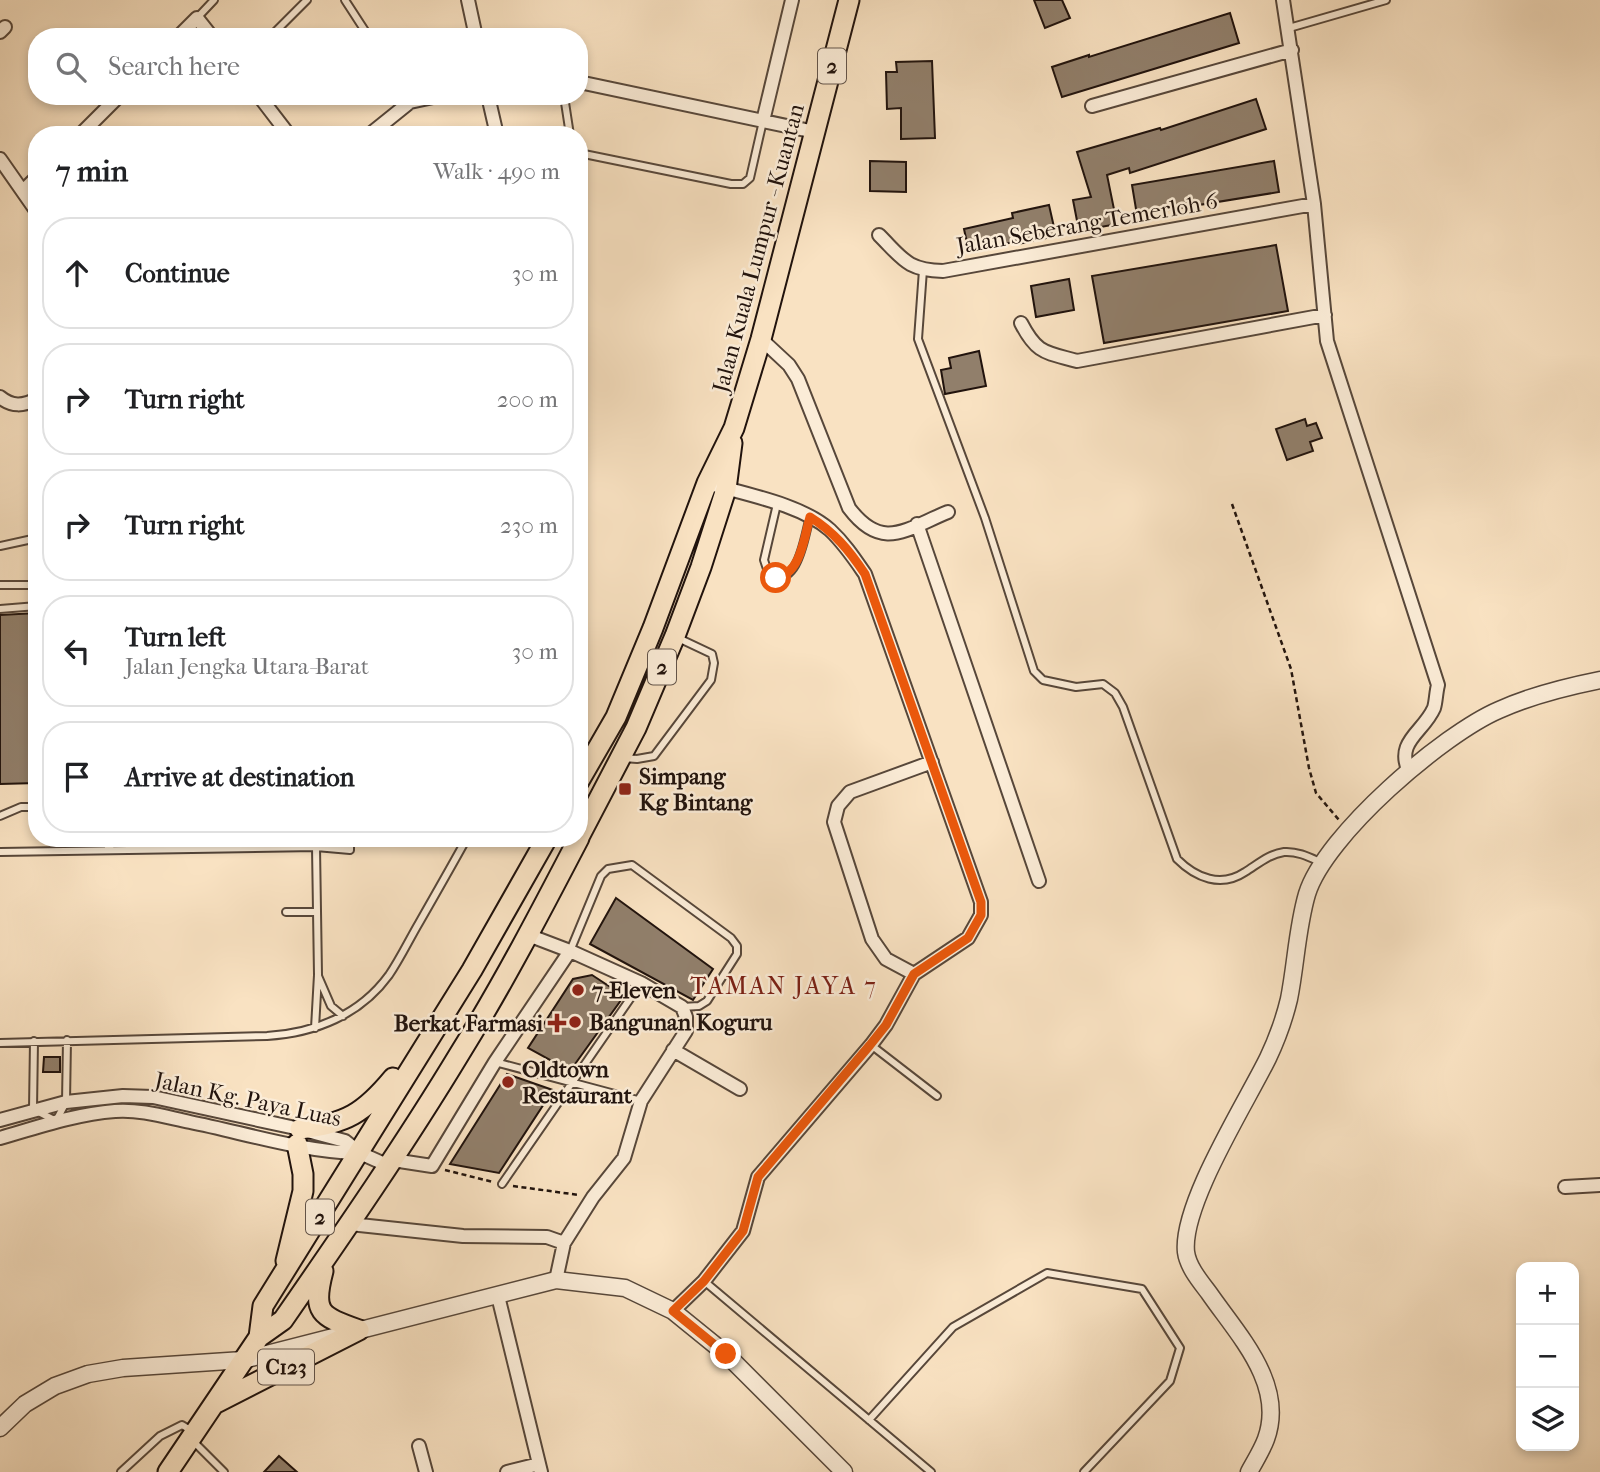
<!DOCTYPE html>
<meta charset="utf-8">
<style>
:root{--surface:#fff;--page:#f2f2f2;--text:#202124;--muted:#757577;--line:#e0e0e0}
body{margin:0;font-family:"IM FELL French Canon",serif;background:var(--page);color:var(--text)}
.controls{position:absolute;right:21px;bottom:21px;display:grid;overflow:hidden;border-radius:14px;box-shadow:0 4px 10px #0003}
.controls button{width:63px;height:63px;display:grid;place-items:center;padding:0;border:0;border-bottom:2px solid var(--line);background:var(--surface);color:var(--text);font:35px sans-serif}
.stop{position:absolute;width:21px;height:21px;margin:-16px;border:5px solid #ea580c;border-radius:50%;background:#fff}
.stop.end{background:#ea580c;border-color:#fff;box-shadow:0 2px 7px #0008}
.list{margin:0;padding:0;list-style:none}
h2{display:flex;justify-content:space-between;align-items:center;height:91px;margin:0;padding:0 28px;font-size:30px}
h2 small{font-size:23px;font-weight:400;color:var(--muted)}
.list li{display:grid;grid-template-columns:46px 1fr auto;gap:21px;align-items:center;box-sizing:border-box;height:112px;margin:0 14px 14px;padding:0 14px;border:2px solid var(--line);border-radius:28px}
.list b{display:block;font-size:26px;white-space:nowrap}
.list p{margin:0;font-size:23px;white-space:nowrap;color:var(--muted)}
.list em{font-size:23px;font-style:normal;color:var(--muted)}
.icon{flex:none;width:38px;height:38px;fill:none;stroke:currentColor;stroke-width:2;stroke-linecap:round;stroke-linejoin:round}
.map{position:relative;flex:none;width:1600px;height:1472px;overflow:hidden}
.search{position:absolute;background:var(--surface);box-shadow:0 4px 10px #0003;left:28px;top:28px;width:560px;height:77px;display:flex;align-items:center;gap:18px;box-sizing:border-box;padding:0 24px;border-radius:28px;color:var(--muted);font-size:26px}
.panel{position:absolute;background:var(--surface);box-shadow:0 4px 10px #0003;left:28px;top:126px;width:560px;height:721px;border-radius:28px}
.map>svg:first-child{display:block}
.building{fill:#917f6b;stroke:#21130d;stroke-width:2}
.lines{fill:none;stroke-linecap:round;stroke-linejoin:round}
.service-casing{stroke:#57473a;stroke-width:10}
.minor-casing{stroke:#57473a;stroke-width:16}
.tertiary-casing{stroke:#57473a;stroke-width:19}
.trunk-casing{stroke:#21130d;stroke-width:23}
.path{stroke:#21130d;stroke-width:2.5;stroke-dasharray:5 3.5;stroke-linecap:butt}
.service{stroke:#fbecd7;stroke-width:6}
.minor{stroke:#fbecd7;stroke-width:12}
.tertiary{stroke:#fbecd7;stroke-width:16}
.trunk{stroke:#f9e2c2;stroke-width:19}
.route{stroke:#ea580c;stroke-width:9}
.poi-dot{fill:#8f2418;stroke:#fbecd7;stroke-width:2.5}
.labels{text-anchor:middle;stroke-width:5;stroke-linejoin:round;paint-order:stroke}
.shield{fill:#fbecd7;stroke:#62544a;stroke-width:2}
.shield-label{font-size:21px;font-weight:bold;fill:#21130d}
.street-label{font-size:23px;fill:#21130d;stroke:#fbecd7}
.poi-label{font-size:23px;font-weight:bold;fill:#21130d;stroke:#fbecd7;text-anchor:start}
.neighbourhood-label{font-size:24px;letter-spacing:2px;fill:#7a1f14;stroke:#fbecd7}
</style>
<div class="map">
<svg width="1600" height="1472" viewBox="0 0 1600 1472">
<rect width="100%" height="100%" fill="#f9e2c2"/>
<filter id="stains"><feTurbulence type="fractalNoise" baseFrequency=".00286" numOctaves="4"/><feColorMatrix values="0 0 0 0 .2 0 0 0 0 .09 0 0 0 0 .02 0 0 0 .5 -.17"/></filter>
<radialGradient id="worn" r=".72"><stop offset=".6" stop-color="#630" stop-opacity="0"/><stop offset="1" stop-color="#630" stop-opacity=".3"/></radialGradient>
<path class="building" d="M1034,0h28l8,18 -25,10z
M1230,13l9,30 -177,54 -10,-30 37,-12v2z
M932,61l3,77 -34,1v-31l-14,1 -1,-37h11l-1,-10z
M1256,99l10,30 -136,44 -1,-5 -22,7 10,49 -38,7 -6,-31 18,-3 -14,-45 83,-24 1,2z
M870,161l36,1v30l-36,-1z
M1274,161l5,31 -142,23 -5,-30z
M1049,205l7,31 -38,8v-3l-49,11 -5,-23 49,-11 -1,-5z
M1276,245l12,66 -184,32 -12,-67z
M1069,279l5,31 -38,7 -5,-31z
M979,351l7,35 -41,8 -4,-24 10,-2 -2,-10z
M1305,419l2,7 9,-3 6,15 -12,4 3,9 -26,9 -11,-31z
M37,613v170l-37,1v-169z
M616,898l97,71 -20,31 -103,-56z
M592,975l32,21 -54,75 -42,-23 45,-69z
M44,1057h16v15h-17z
M507,1074l46,16 -54,83 -49,-9z
M279,1456l18,16h-33z"/>
<g class="lines">
<defs>
<path id="service" d="M345,0l24,37
M197,18l17,-18
M1289,28l97,-28
M270,37l37,-37
M564,96l6,39
M579,151l5,3 147,30h12l7,-6 13,-57
M923,270l-5,69 67,179 49,153 9,9 33,7 27,-3 12,9 8,14 54,152c19,19 44,29 68,13 13,-8 24,-18 39,-20 13,-1 25,5 36,10
M777,504l-13,56 5,15c30,13 35,-38 41,-58
M0,546l37,-8
M0,585h37
M0,609l37,-3
M623,758l14,1 17,-3 57,-76 3,-17 -2,-9 -36,-17
M0,816l21,-9h16
M103,838l8,12
M0,852l316,-5 34,3v-12
M286,912h31
M570,951l31,-75 7,-7 24,-4 99,73 6,8v8l-30,47 -8,5 -17,1
M318,976l13,30 12,10
M315,1028l3,-53 -2,-128
M34,1041l-1,68 23,12 10,-19 1,-62
M0,1043l267,-7c48,-3 93,-21 122,-61 11,-16 20,-35 30,-52 16,-28 32,-56 48,-85
M871,1045l66,51
M495,1062l146,39
M502,1184l139,-201
M704,1281l227,191
M869,1420l84,-93 94,-54 95,16 38,59 -10,33 -86,91
M193,1441l31,31
M121,1472l39,-36 22,-11 10,6"/>
<path id="minor" d="M468,0l8,37
M1283,0l31,204 13,137 111,344c-2,7 -2,17 -4,23 -11,25 -39,33 -25,64
M0,32l5,-5
M178,37l19,-19 15,19
M579,82l236,50
M259,96l30,39
M488,96l9,39
M1092,106l200,-56
M763,121l29,-121
M80,135l39,-39
M369,135l41,-33 28,-6
M0,159l37,53
M23,191l14,-14
M879,235c24,24 28,35 64,36l371,-67
M1021,323c16,31 24,29 56,38l248,-46
M761,339l28,26 9,14 51,129c33,44 57,21 99,4
M0,397c12,10 23,9 37,2
M917,524l122,357
M528,935l42,16 71,32 41,24 4,10v14l-45,70 -17,57 -31,39 -29,46 -8,37
M914,974l-28,-15 -14,-20 -38,-117 4,-16 12,-14 82,-30
M673,1050l67,39
M0,1120l66,-18 57,-6 30,1 147,32 45,12 15,12 29,13
M0,1138c38,-11 76,-24 115,-27 25,-2 51,6 75,11 55,11 113,30 169,31
M393,1160l39,6 63,-104 75,-111
M1565,1187l35,-2
M350,1224l113,12 84,1 17,6
M498,1296l43,176
M673,1311l31,-30 39,-50 15,-54 113,-132 15,-20 28,-51 54,-36 13,-23v-13l-116,-328c-11,-16 -21,-31 -35,-44 -29,-26 -86,-36 -123,-47
M419,1446l7,26
M507,1472l32,-8"/>
<path id="tertiary" d="M0,1428l25,-24 30,-18 33,-12 35,-6 120,-8 313,-80 69,8 48,23 53,43 118,118
M1249,1472c6,-11 13,-22 17,-33 20,-55 -28,-104 -57,-146 -9,-12 -21,-26 -23,-41 -5,-47 60,-149 82,-194 9,-19 16,-38 21,-59 7,-35 8,-71 18,-105 18,-59 136,-160 192,-184 33,-15 66,-23 101,-30"/>
<path id="trunk" d="M579,781l37,-64 37,-89 54,-145 27,-55 27,-89 88,-339
M579,837l57,-109 39,-92 26,-69 25,-78 6,-46
M300,1129c46,-5 64,-16 93,-51
M286,1261l17,-70v-17l-6,-30
M323,1271c-11,42 -3,45 36,59
M259,1337l4,-31 209,-336 75,-132
M216,1403l143,-73
M168,1472l91,-135 24,-17c61,-88 122,-176 177,-267 43,-69 81,-142 119,-215"/>
</defs>
<use href="#service" class="service-casing"/>
<use href="#minor" class="minor-casing"/>
<use href="#tertiary" class="tertiary-casing"/>
<use href="#trunk" class="trunk-casing"/>
<path class="path" d="M1232,504l59,165 18,99 7,25 23,27
M445,1170l48,12
M513,1186l66,9"/>
<use href="#service" class="service"/>
<use href="#minor" class="minor"/>
<use href="#tertiary" class="tertiary"/>
<use href="#trunk" class="trunk"/>
</g>
<g class="lines">
<path class="route" d="M726,1354l-53,-43 31,-30 39,-50 15,-54 112,-132 16,-20 28,-51 54,-36 13,-23v-13l-116,-328c-16,-24 -31,-42 -55,-57 -6,21 -9,56 -34,61"/>
</g>
<g class="poi-dot">
<rect x="618" y="782" width="14" height="14" rx="3.5"/>
<circle cx="578" cy="990" r="7"/>
<circle cx="575" cy="1022" r="7"/>
<path d="M553.5 1012.5h7v7h7v7h-7v7h-7v-7h-7v-7h7z"/>
<circle cx="508" cy="1082" r="7"/>
</g>
<g class="labels">
<g class="shield">
<rect x="818" y="48.5" width="28" height="35" rx="5"/>
<rect x="648" y="649.5" width="28" height="35" rx="5"/>
<rect x="306" y="1199.5" width="28" height="35" rx="5"/>
<rect x="258" y="1349.5" width="56" height="35" rx="5"/>
</g>
<g class="shield-label">
<text x="832" y="73">2</text>
<text x="662" y="674">2</text>
<text x="320" y="1224">2</text>
<text x="286" y="1374">C123</text>
</g>
<g class="street-label">
<text transform="translate(1087 223) rotate(-10)" y="8">Jalan Seberang Temerloh 6</text>
<text transform="translate(758 248) rotate(-75)" y="8">Jalan Kuala Lumpur - Kuantan</text>
<text transform="translate(248 1099) rotate(12)" y="8">Jalan Kg. Paya Luas</text>
</g>
<g class="poi-label">
<text x="639" y="784">Simpang<tspan x="639" dy="26">Kg Bintang</tspan></text>
<text x="592" y="998">7-Eleven</text>
<text x="589" y="1030">Bangunan Koguru</text>
<text x="543" y="1031" text-anchor="end">Berkat Farmasi</text>
<text x="522" y="1077">Oldtown<tspan x="522" dy="26">Restaurant</tspan></text>
</g>
<g class="neighbourhood-label">
<text x="784" y="994">TAMAN JAYA 7</text>
</g>
</g>
<rect width="100%" height="100%" filter="url(#stains)"/>
<rect width="100%" height="100%" fill="url(#worn)"/>
</svg>
<div class="controls">
<button>+</button>
<button>−</button>
<button><svg class="icon" aria-label="layers" viewBox="0 0 24 24"><path d="M12 4l9 5-9 5-9-5zM3 14l9 5 9-5"/></svg></button>
</div>
<div class="stop" style="left:776px;top:578px"></div>
<div class="stop end" style="left:726px;top:1354px"></div>
<div class="search"><svg class="icon" aria-label="search" viewBox="0 0 24 24"><circle cx="10" cy="10" r="6"/><path d="M15 15l6 6"/></svg>Search here</div>
<section class="panel">
<h2>7 min<small>Walk · 490 m</small></h2>
<ul class="list">
<li><svg class="icon" aria-label="ahead" viewBox="0 0 24 24"><path d="M12 20V5M6 11l6-6 6 6"/></svg><div><b>Continue</b></div><em>30 m</em></li>
<li><svg class="icon" aria-label="right" viewBox="0 0 24 24"><path d="M7 20v-9h11M14 6l5 5-5 5"/></svg><div><b>Turn right</b></div><em>200 m</em></li>
<li><svg class="icon" aria-label="right" viewBox="0 0 24 24"><path d="M7 20v-9h11M14 6l5 5-5 5"/></svg><div><b>Turn right</b></div><em>230 m</em></li>
<li><svg class="icon" aria-label="left" viewBox="0 0 24 24"><path d="M17 20v-9H6M10 6l-5 5 5 5"/></svg><div><b>Turn left</b><p>Jalan Jengka Utara-Barat</p></div><em>30 m</em></li>
<li><svg class="icon" aria-label="arrive" viewBox="0 0 24 24"><path d="M6 21V4h12l-3 4 3 4H6"/></svg><div><b>Arrive at destination</b></div></li>
</ul>
</section>
</div>
